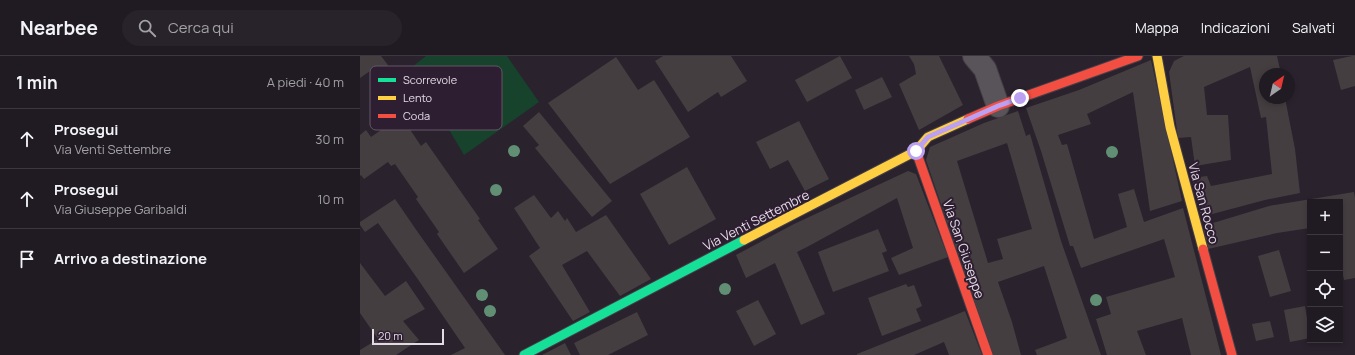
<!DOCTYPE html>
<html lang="it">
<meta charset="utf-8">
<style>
:root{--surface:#201a22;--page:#28232a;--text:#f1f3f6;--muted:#a2a1a5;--line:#3d3840}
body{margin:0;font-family:Manrope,sans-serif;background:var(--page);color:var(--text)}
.controls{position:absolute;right:12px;bottom:12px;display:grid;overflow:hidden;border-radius:0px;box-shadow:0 2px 6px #0003}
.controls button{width:36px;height:36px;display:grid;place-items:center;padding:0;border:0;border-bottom:1px solid var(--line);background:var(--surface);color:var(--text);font:20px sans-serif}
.compass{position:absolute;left:899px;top:12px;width:36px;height:36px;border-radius:50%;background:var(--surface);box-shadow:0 2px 6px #0003;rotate:34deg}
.scale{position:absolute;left:12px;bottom:10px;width:72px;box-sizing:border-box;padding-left:4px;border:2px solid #e4dae6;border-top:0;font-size:11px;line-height:14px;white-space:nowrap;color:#e4dae6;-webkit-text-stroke:3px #2d1e31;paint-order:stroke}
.stop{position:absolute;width:12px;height:12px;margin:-9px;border:3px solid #bca0f2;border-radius:50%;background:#fff}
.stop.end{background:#bca0f2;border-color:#fff;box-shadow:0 1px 4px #0008}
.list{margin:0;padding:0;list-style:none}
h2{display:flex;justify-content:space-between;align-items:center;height:52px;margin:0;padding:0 16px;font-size:17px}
h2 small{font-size:13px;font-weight:400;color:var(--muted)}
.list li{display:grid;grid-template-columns:26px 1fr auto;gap:12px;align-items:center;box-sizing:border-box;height:60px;padding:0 16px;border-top:1px solid var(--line)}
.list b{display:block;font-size:15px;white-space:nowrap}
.list p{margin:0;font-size:13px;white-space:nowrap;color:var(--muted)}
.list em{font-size:13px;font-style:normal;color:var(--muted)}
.icon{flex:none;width:22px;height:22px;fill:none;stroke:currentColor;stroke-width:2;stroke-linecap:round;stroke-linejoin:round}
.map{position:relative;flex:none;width:995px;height:299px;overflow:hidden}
header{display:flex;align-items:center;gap:24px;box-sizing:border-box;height:56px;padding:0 20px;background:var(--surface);border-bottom:1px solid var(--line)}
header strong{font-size:19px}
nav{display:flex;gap:22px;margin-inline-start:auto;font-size:14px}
.search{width:280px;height:36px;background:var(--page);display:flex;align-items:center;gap:10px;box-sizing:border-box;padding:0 14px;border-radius:22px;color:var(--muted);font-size:15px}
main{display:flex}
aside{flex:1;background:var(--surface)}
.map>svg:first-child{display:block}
.green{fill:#17432c}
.building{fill:#453e40;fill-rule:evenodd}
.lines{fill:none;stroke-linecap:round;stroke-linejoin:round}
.street-casing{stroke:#453e47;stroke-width:24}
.fast-casing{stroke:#453e47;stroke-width:11}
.slow-casing{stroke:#453e47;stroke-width:11}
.jam-casing{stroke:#453e47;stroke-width:11}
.street{stroke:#59535a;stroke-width:22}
.fast{stroke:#16e098;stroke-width:9}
.slow{stroke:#ffcf43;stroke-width:9}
.jam{stroke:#f24e42;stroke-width:9}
.tree{fill:#608f74}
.route{stroke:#bca0f2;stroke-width:5}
.labels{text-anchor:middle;stroke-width:4;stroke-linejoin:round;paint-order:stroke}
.street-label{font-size:13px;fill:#e4dae6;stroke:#2d1e31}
.key{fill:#2d1e31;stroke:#645667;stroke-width:1}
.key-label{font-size:11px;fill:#e4dae6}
</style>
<header>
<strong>Nearbee</strong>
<div class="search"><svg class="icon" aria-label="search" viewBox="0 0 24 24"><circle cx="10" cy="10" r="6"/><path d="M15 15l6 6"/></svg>Cerca qui</div>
<nav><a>Mappa</a><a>Indicazioni</a><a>Salvati</a></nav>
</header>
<main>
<aside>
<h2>1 min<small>A piedi · 40 m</small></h2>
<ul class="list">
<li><svg class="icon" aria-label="ahead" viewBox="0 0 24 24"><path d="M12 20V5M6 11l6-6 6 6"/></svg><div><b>Prosegui</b><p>Via Venti Settembre</p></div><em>30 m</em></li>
<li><svg class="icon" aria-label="ahead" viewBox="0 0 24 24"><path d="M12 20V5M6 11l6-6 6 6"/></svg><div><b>Prosegui</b><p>Via Giuseppe Garibaldi</p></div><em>10 m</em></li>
<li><svg class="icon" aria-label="arrive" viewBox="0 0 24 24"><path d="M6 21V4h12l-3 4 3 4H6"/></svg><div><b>Arrivo a destinazione</b></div></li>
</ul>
</aside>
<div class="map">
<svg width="995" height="299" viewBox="0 0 995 299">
<rect width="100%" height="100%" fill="#2a222d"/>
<path class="green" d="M66,0h81l32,46 -75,53 -52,-88z"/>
<path class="building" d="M0,0h21l7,9 -12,8 -3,-4 -13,9z
M303,0h68l16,25 -26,16 -3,-5 -30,20 -33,-51z
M480,0l12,22 -45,24 -12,-22z
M549,0h30l24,49 -44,25 -20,-46 17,-10 -2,-10z
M824,0h93l4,18h-16v24h20l10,51 5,44 -35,7 -64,17 -9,-39 15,-2 4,10 61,-12 -6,-57 -5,1 -11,-51 -46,20 3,28h21l3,45 -36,6 -4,-29 -13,1 -9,-66 5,-11z
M992,0h3v30l-14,4 -8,-30z
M256,1l22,33 16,-10 36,57 -80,47 -62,-81z
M791,4l31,141 -32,10 -17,-119 -46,22 4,10 -33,11 4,10 5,-1 27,95 33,-12 -9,-33 16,-5 10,33 39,-14 38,147h-30l-9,-37 -45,13 9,24h-39l-11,-36 15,-5 -5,-17 69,-20 -11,-38 -83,29 -8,-22h-3l-29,-95 -15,-43 53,-18z
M522,21l10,20 -28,13 -9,-20z
M658,55l8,25 4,-2 31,107 40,114h-64l-2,-5 32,-12 -23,-72 -46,16 14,40 9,33h-29l-66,-195 4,-13 54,-24zM647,87l25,86 -35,10 6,20 -15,4 -31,-102z
M179,56l73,89 -20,16 -57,-69 4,-3 -16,-19z
M41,60l20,30 5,-4 54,77 -2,1 20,29 -34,24 -27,-39 2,-2 -23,-33 2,-2 -23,-33 -4,2 -3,-4 -24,17 -3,-4 -1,1v-41l6,-5 5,7z
M439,65l30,58 -24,12 -17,-31 -18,9 -14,-27z
M327,111l29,52 -47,26 -29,-51z
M548,115l8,3 32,83 -49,18 -8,-17 22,-10 -16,-50 -90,49 -10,5 28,62 -24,11 -26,-62 -29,15 -10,-23 58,-31z
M994,136l1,6v80l-11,2 -4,-19v-59h-30v26l-33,5 -69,16 -5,-23 66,-20z
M174,139l17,23 7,-7 7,10 2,-3 9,14 30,-17 45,64 -31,17 -33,-45 -25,14 28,47 -17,9 -44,-65 11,-8 -26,-40z
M35,143l22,32 88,124h-54l14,-7 -48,-70 -39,-55 -13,9 -5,-7v-3z
M518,173l9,22 -5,2 7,18 -56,21 -15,-40z
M919,194l12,41 -21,6 -12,-41z
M0,207l25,33 21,-15 19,28 -22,12 16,19 -23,15h-36v-5l18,-11 -18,-26z
M546,228l2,3 6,-2 8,21 -6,3 5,12 -39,15 -14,-38z
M398,244l18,34 -22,12 -18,-35z
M945,250l2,12h3v20l-20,4 -6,-32z
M605,255l17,44h-33l-5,-13 -30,13h-57v-1z
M277,256l11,23 -40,20h-28l-6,-12z
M910,265l4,16 -18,4 -4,-17z
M205,287l6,12h-29z"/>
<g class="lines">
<defs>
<path id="street" d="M614,0l11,13 13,37"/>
<path id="fast" d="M164,299l220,-115"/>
<path id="slow" d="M797,0l13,71 33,122
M384,184l172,-89 12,-14 40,-18"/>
<path id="jam" d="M608,63l30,-13 140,-50
M556,95l72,204
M843,193l29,106"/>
</defs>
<use href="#street" class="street-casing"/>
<use href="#fast" class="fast-casing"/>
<use href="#slow" class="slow-casing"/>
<use href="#jam" class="jam-casing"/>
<use href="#street" class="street"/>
<use href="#fast" class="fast"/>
<use href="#slow" class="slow"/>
<use href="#jam" class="jam"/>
</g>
<g class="tree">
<circle cx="154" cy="95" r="6"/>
<circle cx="752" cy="96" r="6"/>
<circle cx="136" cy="134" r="6"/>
<circle cx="365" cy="233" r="6"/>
<circle cx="122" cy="239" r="6"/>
<circle cx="736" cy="244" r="6"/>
<circle cx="130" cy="255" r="6"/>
</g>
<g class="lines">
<path class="route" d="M556,95l12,-14 70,-31 22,-8"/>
</g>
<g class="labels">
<g class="street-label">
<text transform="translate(844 147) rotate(75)" y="5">Via San Rocco</text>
<text transform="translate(396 164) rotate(-27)" y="5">Via Venti Settembre</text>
<text transform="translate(604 193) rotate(71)" y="5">Via San Giuseppe</text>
</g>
</g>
<rect x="10" y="10" width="132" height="64" rx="6" class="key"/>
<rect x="18" y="22" width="18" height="4" fill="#16e098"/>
<rect x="18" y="40" width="18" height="4" fill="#ffcf43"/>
<rect x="18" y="58" width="18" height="4" fill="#f24e42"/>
<g class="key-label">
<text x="43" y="28">Scorrevole</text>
<text x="43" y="46">Lento</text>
<text x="43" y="64">Coda</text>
</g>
</svg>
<div class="controls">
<button>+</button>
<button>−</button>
<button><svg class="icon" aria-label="locate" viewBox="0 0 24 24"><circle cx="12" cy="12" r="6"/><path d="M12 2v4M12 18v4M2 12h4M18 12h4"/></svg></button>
<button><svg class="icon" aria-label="layers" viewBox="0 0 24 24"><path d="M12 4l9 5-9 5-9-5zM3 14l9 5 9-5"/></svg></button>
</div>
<svg class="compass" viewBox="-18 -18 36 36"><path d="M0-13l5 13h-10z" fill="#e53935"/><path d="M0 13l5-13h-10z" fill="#a2a1a5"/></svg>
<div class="scale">20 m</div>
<div class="stop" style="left:556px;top:95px"></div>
<div class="stop end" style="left:660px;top:42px"></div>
</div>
</main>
